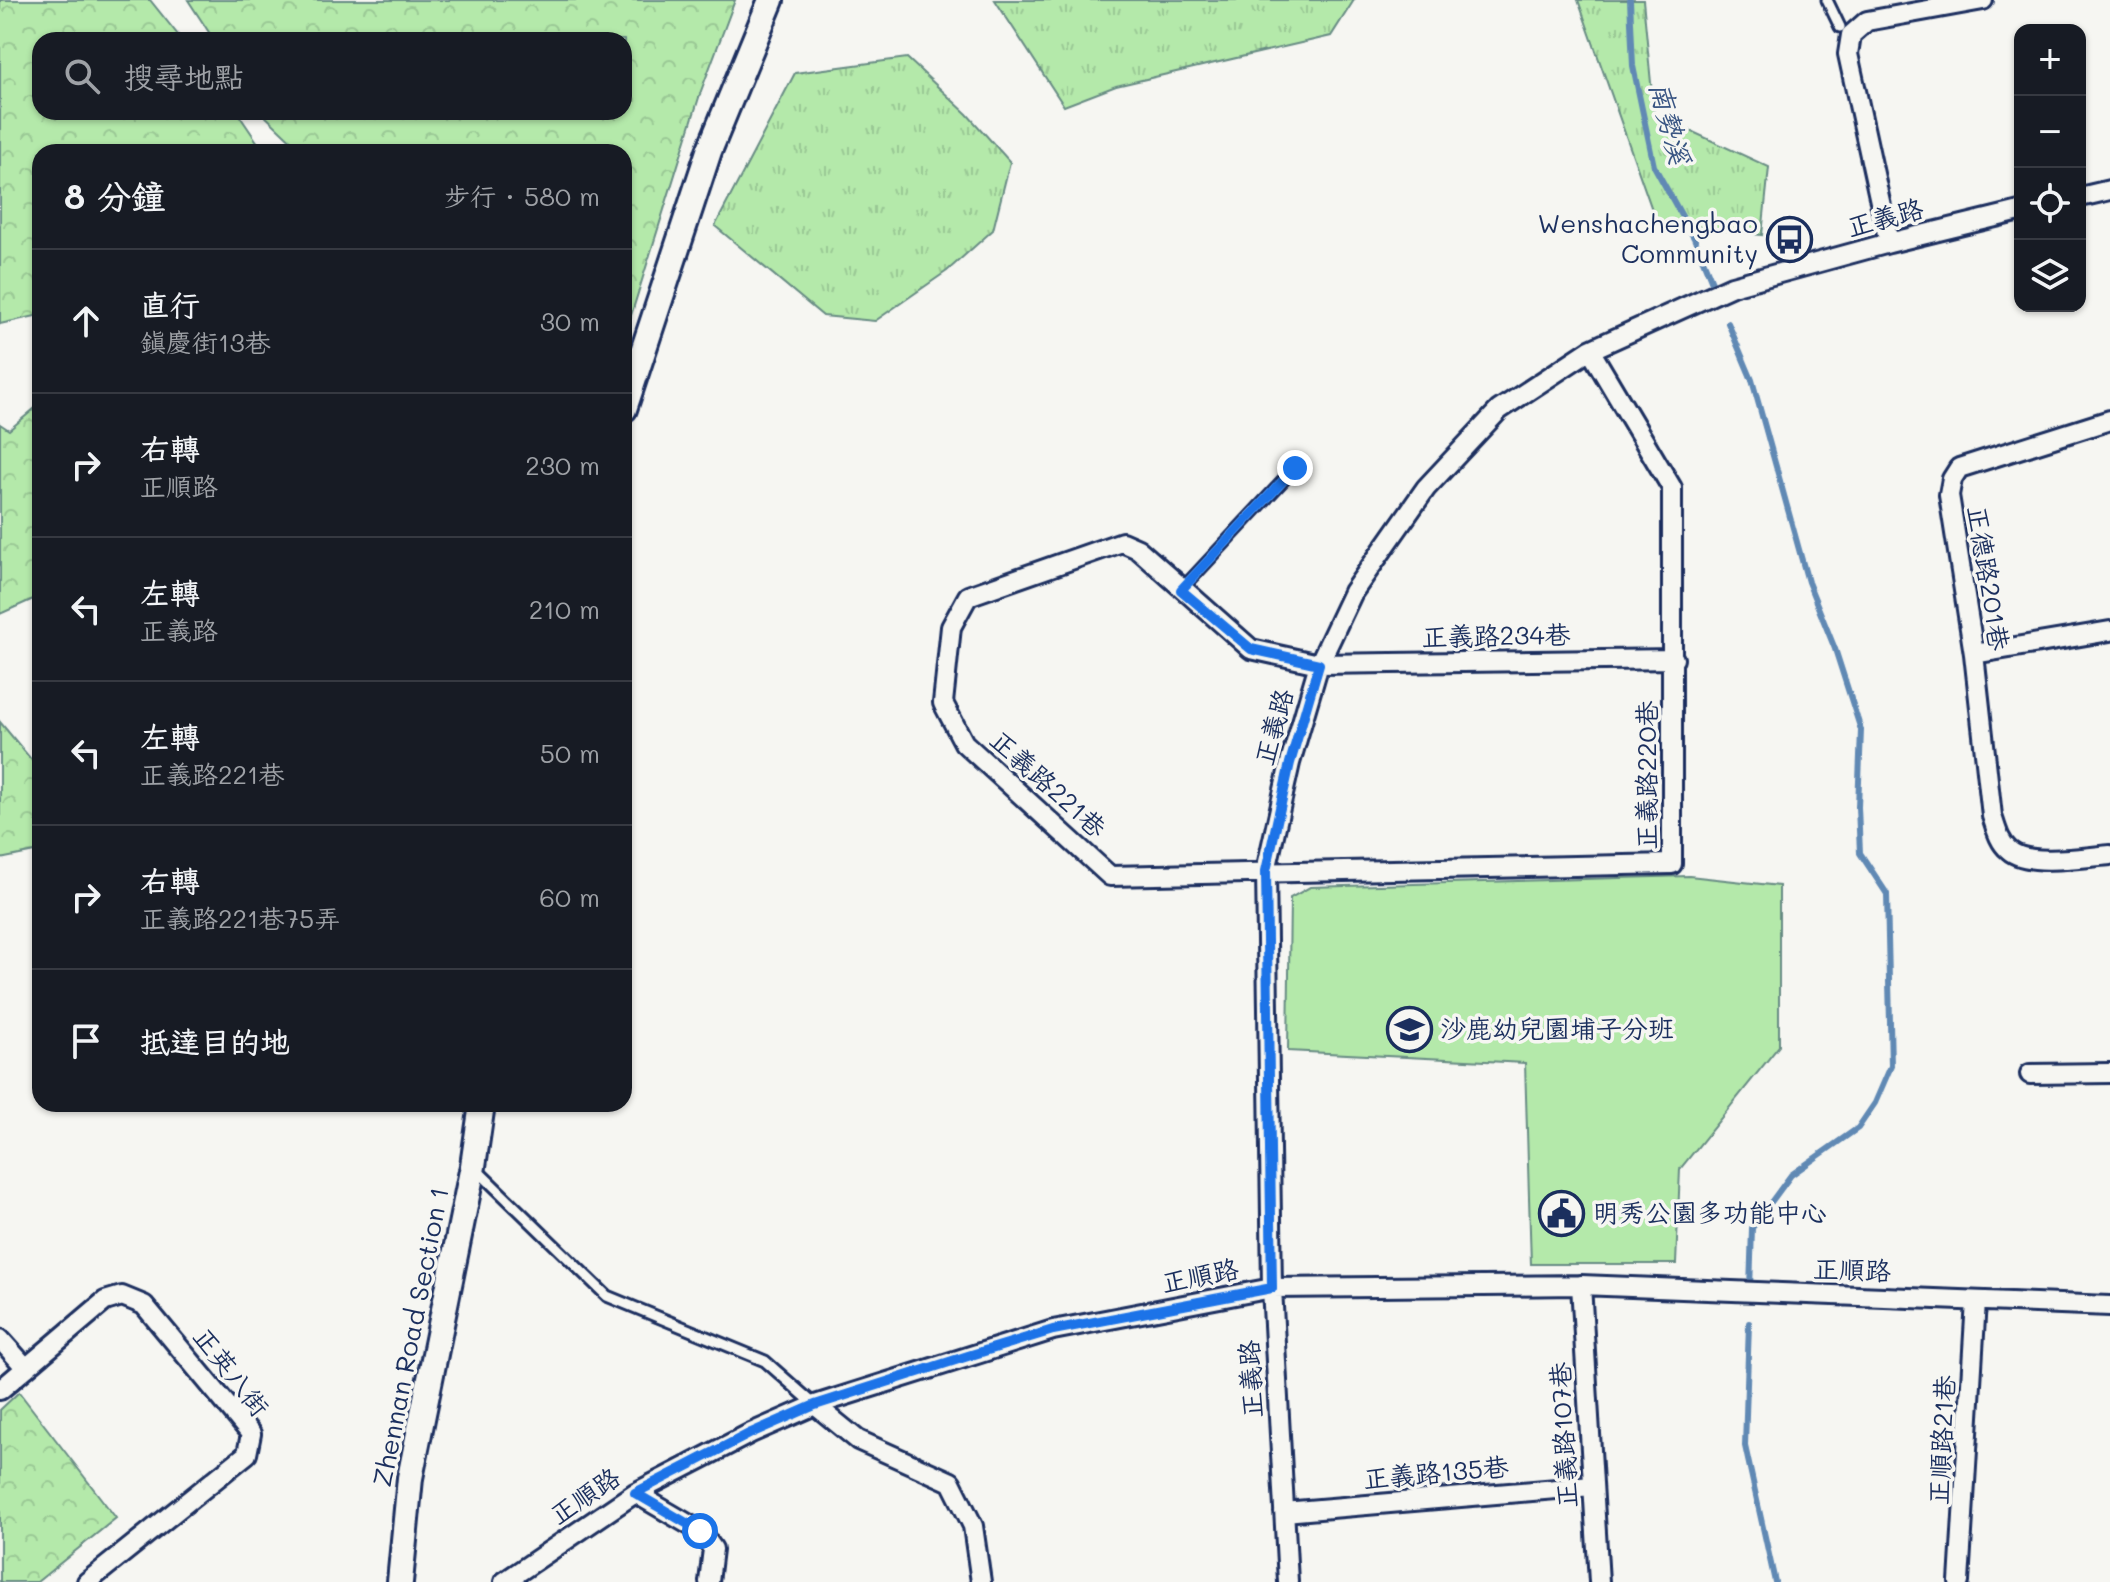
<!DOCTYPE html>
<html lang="zh-TW">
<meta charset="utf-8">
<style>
:root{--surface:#171b24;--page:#242831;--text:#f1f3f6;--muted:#9ea1a6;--line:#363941}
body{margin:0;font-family:Mali,"LXGW WenKai TC",sans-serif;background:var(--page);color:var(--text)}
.controls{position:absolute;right:24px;top:24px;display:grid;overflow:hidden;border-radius:16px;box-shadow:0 2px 6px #0004}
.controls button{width:72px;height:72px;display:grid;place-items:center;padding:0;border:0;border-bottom:2px solid var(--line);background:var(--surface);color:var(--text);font:40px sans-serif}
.stop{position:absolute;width:24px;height:24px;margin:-18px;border:6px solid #1a73e8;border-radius:50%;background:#fff}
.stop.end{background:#1a73e8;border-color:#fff;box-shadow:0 2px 8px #0008}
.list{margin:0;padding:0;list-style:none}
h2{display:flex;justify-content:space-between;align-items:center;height:104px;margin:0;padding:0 32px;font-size:34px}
h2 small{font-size:26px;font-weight:400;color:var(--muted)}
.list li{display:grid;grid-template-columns:52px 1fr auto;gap:24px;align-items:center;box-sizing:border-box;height:144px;padding:0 32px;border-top:2px solid var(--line)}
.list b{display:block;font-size:30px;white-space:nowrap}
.list p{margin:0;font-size:26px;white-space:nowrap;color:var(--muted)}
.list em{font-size:26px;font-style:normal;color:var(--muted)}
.icon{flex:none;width:44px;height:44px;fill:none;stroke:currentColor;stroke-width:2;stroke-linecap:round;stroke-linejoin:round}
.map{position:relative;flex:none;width:2110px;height:1582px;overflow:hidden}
.search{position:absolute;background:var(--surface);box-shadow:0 2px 6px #0004;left:32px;top:32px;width:600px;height:88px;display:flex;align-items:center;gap:20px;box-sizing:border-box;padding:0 28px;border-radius:24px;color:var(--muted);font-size:30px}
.panel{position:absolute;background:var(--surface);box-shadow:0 2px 6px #0004;left:32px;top:144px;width:600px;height:968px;border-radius:24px}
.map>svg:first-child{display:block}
.grass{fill:url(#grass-tufts);stroke:#688c84;stroke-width:2}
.forest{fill:url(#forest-crowns);stroke:#688c84;stroke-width:2}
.park{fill:#b4e9aa;stroke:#688c84;stroke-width:2}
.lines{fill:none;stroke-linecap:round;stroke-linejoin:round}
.stream{stroke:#6189b4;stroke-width:6}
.lane-casing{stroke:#1b2f5e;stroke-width:15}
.street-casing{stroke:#1b2f5e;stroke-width:24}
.secondary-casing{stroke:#1b2f5e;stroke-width:30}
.lane{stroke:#f6f6f2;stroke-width:9}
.street{stroke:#f6f6f2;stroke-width:18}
.secondary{stroke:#f6f6f2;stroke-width:24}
.route{stroke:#1a73e8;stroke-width:10}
.labels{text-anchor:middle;stroke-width:7;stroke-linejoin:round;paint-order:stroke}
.street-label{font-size:26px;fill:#1b2f5e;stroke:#f6f6f2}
.poi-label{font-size:26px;fill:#1b2f5e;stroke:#f6f6f2;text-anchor:start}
.water-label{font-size:28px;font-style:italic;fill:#385482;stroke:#f6f6f2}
</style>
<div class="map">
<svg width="2110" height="1582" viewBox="0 0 2110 1582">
<defs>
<pattern id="grass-tufts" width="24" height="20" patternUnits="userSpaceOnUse" patternTransform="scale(2)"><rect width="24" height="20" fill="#b4e9aa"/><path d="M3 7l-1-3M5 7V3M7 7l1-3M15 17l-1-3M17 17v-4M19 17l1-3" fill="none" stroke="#9ac895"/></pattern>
<pattern id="forest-crowns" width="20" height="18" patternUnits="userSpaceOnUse" patternTransform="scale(2)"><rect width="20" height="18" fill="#b4e9aa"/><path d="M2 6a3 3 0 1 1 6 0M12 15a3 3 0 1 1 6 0" fill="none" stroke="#9ac895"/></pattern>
</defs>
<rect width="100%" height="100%" fill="#f6f6f2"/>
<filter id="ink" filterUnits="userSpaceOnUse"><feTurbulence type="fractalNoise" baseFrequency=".0125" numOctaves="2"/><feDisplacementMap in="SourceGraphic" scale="16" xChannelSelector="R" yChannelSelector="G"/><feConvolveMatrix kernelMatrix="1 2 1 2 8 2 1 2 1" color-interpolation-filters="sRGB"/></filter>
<g filter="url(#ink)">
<path class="grass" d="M995,0h359l-23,36 -215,50 -52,20z
M1578,0h65l11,114 115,53 -7,68 -106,-14z
M907,58l60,56 43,48 -17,68 -46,41 -72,50 -52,-5 -108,-90 80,-153z"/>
<path class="forest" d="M0,0h150l32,40h-142v72h197l27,40h-224v163l-40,9z
M188,0h547l-34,91 -77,247v-186h-321l-42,-40h363v-72h-410z
M40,404v192l-40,18v-190l9,6z
M0,722l40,48v81l-40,8z
M19,1392l97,126 -79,64h-37v-172z"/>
<path class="park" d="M1689,876l90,10v160l-99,123 -4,95h-145l-6,-201 -237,-12 2,-153 20,-11z"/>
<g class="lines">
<path class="stream" d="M1630,0l3,66 21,100 40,72 22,54
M1728,323l24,57 56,202 27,67 26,81 -3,77 2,46 27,41 4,172 -16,37 -17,25 -67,47 -39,53 -2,61
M1749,1323l-4,123 30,136"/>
<defs>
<path id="lane" d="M1827,0l13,27
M1181,590l114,-122
M476,1169l131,127 158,65 50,44"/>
<path id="street" d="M2080,197l30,-7
M1889,243l-41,-189 3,-19 16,-14 116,-21
M1590,350l82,138v376l-562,12 -146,-133 -21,-40 8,-76 17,-31 154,-54 16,7 113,100 68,15 355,-5
M2110,420l-151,48 -7,11 -3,16 25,159 18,162c4,12 7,26 17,34 18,17 77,7 101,5
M1974,654l136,-23
M2030,1074l80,-1
M1581,1285l18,297
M0,1339l26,29
M0,1390l105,-89 17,-5 22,9 107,129 -4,20 -160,128
M815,1405l43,35 93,42 22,44 8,56
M635,1493l65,38 13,18 -4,33
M1284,1512l308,-26
M504,1582l131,-89 116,-60 64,-28 238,-75 219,-42 309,-3 529,21
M1288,1582l-16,-294 -6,-417 24,-108 29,-99 34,-72 73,-104 73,-78 91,-60 142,-64 157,-43 131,-32
M1959,1582l17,-281"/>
<path id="secondary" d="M624,409l85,-258 62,-151
M400,1582l10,-104 63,-312 9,-62"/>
</defs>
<use href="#lane" class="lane-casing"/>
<use href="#street" class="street-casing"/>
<use href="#secondary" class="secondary-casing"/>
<use href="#lane" class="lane"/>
<use href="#street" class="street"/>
<use href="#secondary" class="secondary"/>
</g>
</g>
<g class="lines" filter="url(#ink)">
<path class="route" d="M700,1531l-65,-38 116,-60 64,-28 153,-49 85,-26 219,-42 -6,-417 24,-108 29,-99 -68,-15 -70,-59 114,-122"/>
</g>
<defs>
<symbol id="bus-ring" viewBox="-11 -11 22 22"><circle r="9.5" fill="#f6f6f2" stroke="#1b2f5e" stroke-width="1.5"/><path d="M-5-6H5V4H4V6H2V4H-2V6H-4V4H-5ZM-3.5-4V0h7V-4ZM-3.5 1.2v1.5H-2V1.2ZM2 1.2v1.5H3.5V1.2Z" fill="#1b2f5e"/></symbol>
<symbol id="school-ring" viewBox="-11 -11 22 22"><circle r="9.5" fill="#f6f6f2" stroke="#1b2f5e" stroke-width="1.5"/><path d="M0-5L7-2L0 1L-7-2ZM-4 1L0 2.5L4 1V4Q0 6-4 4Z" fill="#1b2f5e"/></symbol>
<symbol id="civic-ring" viewBox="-11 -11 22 22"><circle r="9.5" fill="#f6f6f2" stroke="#1b2f5e" stroke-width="1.5"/><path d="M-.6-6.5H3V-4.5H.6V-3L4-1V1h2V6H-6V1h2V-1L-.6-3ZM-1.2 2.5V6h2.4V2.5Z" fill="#1b2f5e"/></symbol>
</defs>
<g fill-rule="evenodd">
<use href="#bus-ring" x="1764" y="214" width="51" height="51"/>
<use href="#school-ring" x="1384" y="1004" width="51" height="51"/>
<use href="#civic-ring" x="1536" y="1188" width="51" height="51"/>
</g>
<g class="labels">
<g class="street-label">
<text transform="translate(1885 218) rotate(-15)" y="9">正義路</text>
<text transform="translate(1988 578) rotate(81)" y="9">正德路201巷</text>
<text transform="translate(1496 636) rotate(-1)" y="9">正義路234巷</text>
<text transform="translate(1274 727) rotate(-74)" y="9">正義路</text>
<text transform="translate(1647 775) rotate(-90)" y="9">正義路220巷</text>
<text transform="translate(1048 784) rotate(42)" y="9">正義路221巷</text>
<text transform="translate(1852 1270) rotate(2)" y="9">正順路</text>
<text transform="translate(1200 1276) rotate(-11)" y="9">正順路</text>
<text transform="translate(411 1337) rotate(-79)" y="9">Zhennan Road Section 1</text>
<text transform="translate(231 1372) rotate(52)" y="9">正英八街</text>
<text transform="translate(1251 1379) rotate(-93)" y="9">正義路</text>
<text transform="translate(1564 1435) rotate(-93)" y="9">正義路107巷</text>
<text transform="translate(1942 1440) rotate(-87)" y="9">正順路21巷</text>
<text transform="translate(1436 1473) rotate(-5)" y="9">正義路135巷</text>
<text transform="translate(585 1496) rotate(-34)" y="9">正順路</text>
</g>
<g class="poi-label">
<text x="1758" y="233" text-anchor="end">Wenshachengbao<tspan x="1758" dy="30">Community</tspan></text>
<text x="1440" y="1038">沙鹿幼兒園埔子分班</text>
<text x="1593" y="1222">明秀公園多功能中心</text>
</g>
<g class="water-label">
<text transform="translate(1670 123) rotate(75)" y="10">南勢溪</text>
</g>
</g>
</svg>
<div class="controls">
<button>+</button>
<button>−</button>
<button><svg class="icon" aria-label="locate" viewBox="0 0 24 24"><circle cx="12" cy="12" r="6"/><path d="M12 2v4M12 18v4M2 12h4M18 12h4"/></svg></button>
<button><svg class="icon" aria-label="layers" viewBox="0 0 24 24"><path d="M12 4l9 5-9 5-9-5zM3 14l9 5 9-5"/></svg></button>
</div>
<div class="stop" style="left:700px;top:1531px"></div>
<div class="stop end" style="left:1295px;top:468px"></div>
<div class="search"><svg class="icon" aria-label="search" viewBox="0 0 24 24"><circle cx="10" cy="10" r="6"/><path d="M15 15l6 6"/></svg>搜尋地點</div>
<section class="panel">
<h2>8 分鐘<small>步行 · 580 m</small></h2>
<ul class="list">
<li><svg class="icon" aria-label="ahead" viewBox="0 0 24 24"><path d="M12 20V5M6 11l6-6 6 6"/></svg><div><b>直行</b><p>鎮慶街13巷</p></div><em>30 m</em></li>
<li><svg class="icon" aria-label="right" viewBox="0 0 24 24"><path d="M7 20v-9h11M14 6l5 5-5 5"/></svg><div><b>右轉</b><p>正順路</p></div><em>230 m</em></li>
<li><svg class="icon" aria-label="left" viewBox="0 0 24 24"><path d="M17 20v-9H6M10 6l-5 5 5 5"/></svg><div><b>左轉</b><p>正義路</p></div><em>210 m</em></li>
<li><svg class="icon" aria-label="left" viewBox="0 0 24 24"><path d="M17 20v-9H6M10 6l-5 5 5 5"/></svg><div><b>左轉</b><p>正義路221巷</p></div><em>50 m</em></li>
<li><svg class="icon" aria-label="right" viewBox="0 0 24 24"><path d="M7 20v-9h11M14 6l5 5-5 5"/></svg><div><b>右轉</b><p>正義路221巷75弄</p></div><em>60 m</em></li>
<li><svg class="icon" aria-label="arrive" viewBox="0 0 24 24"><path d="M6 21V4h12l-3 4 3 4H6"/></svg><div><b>抵達目的地</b></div></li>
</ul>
</section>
</div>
